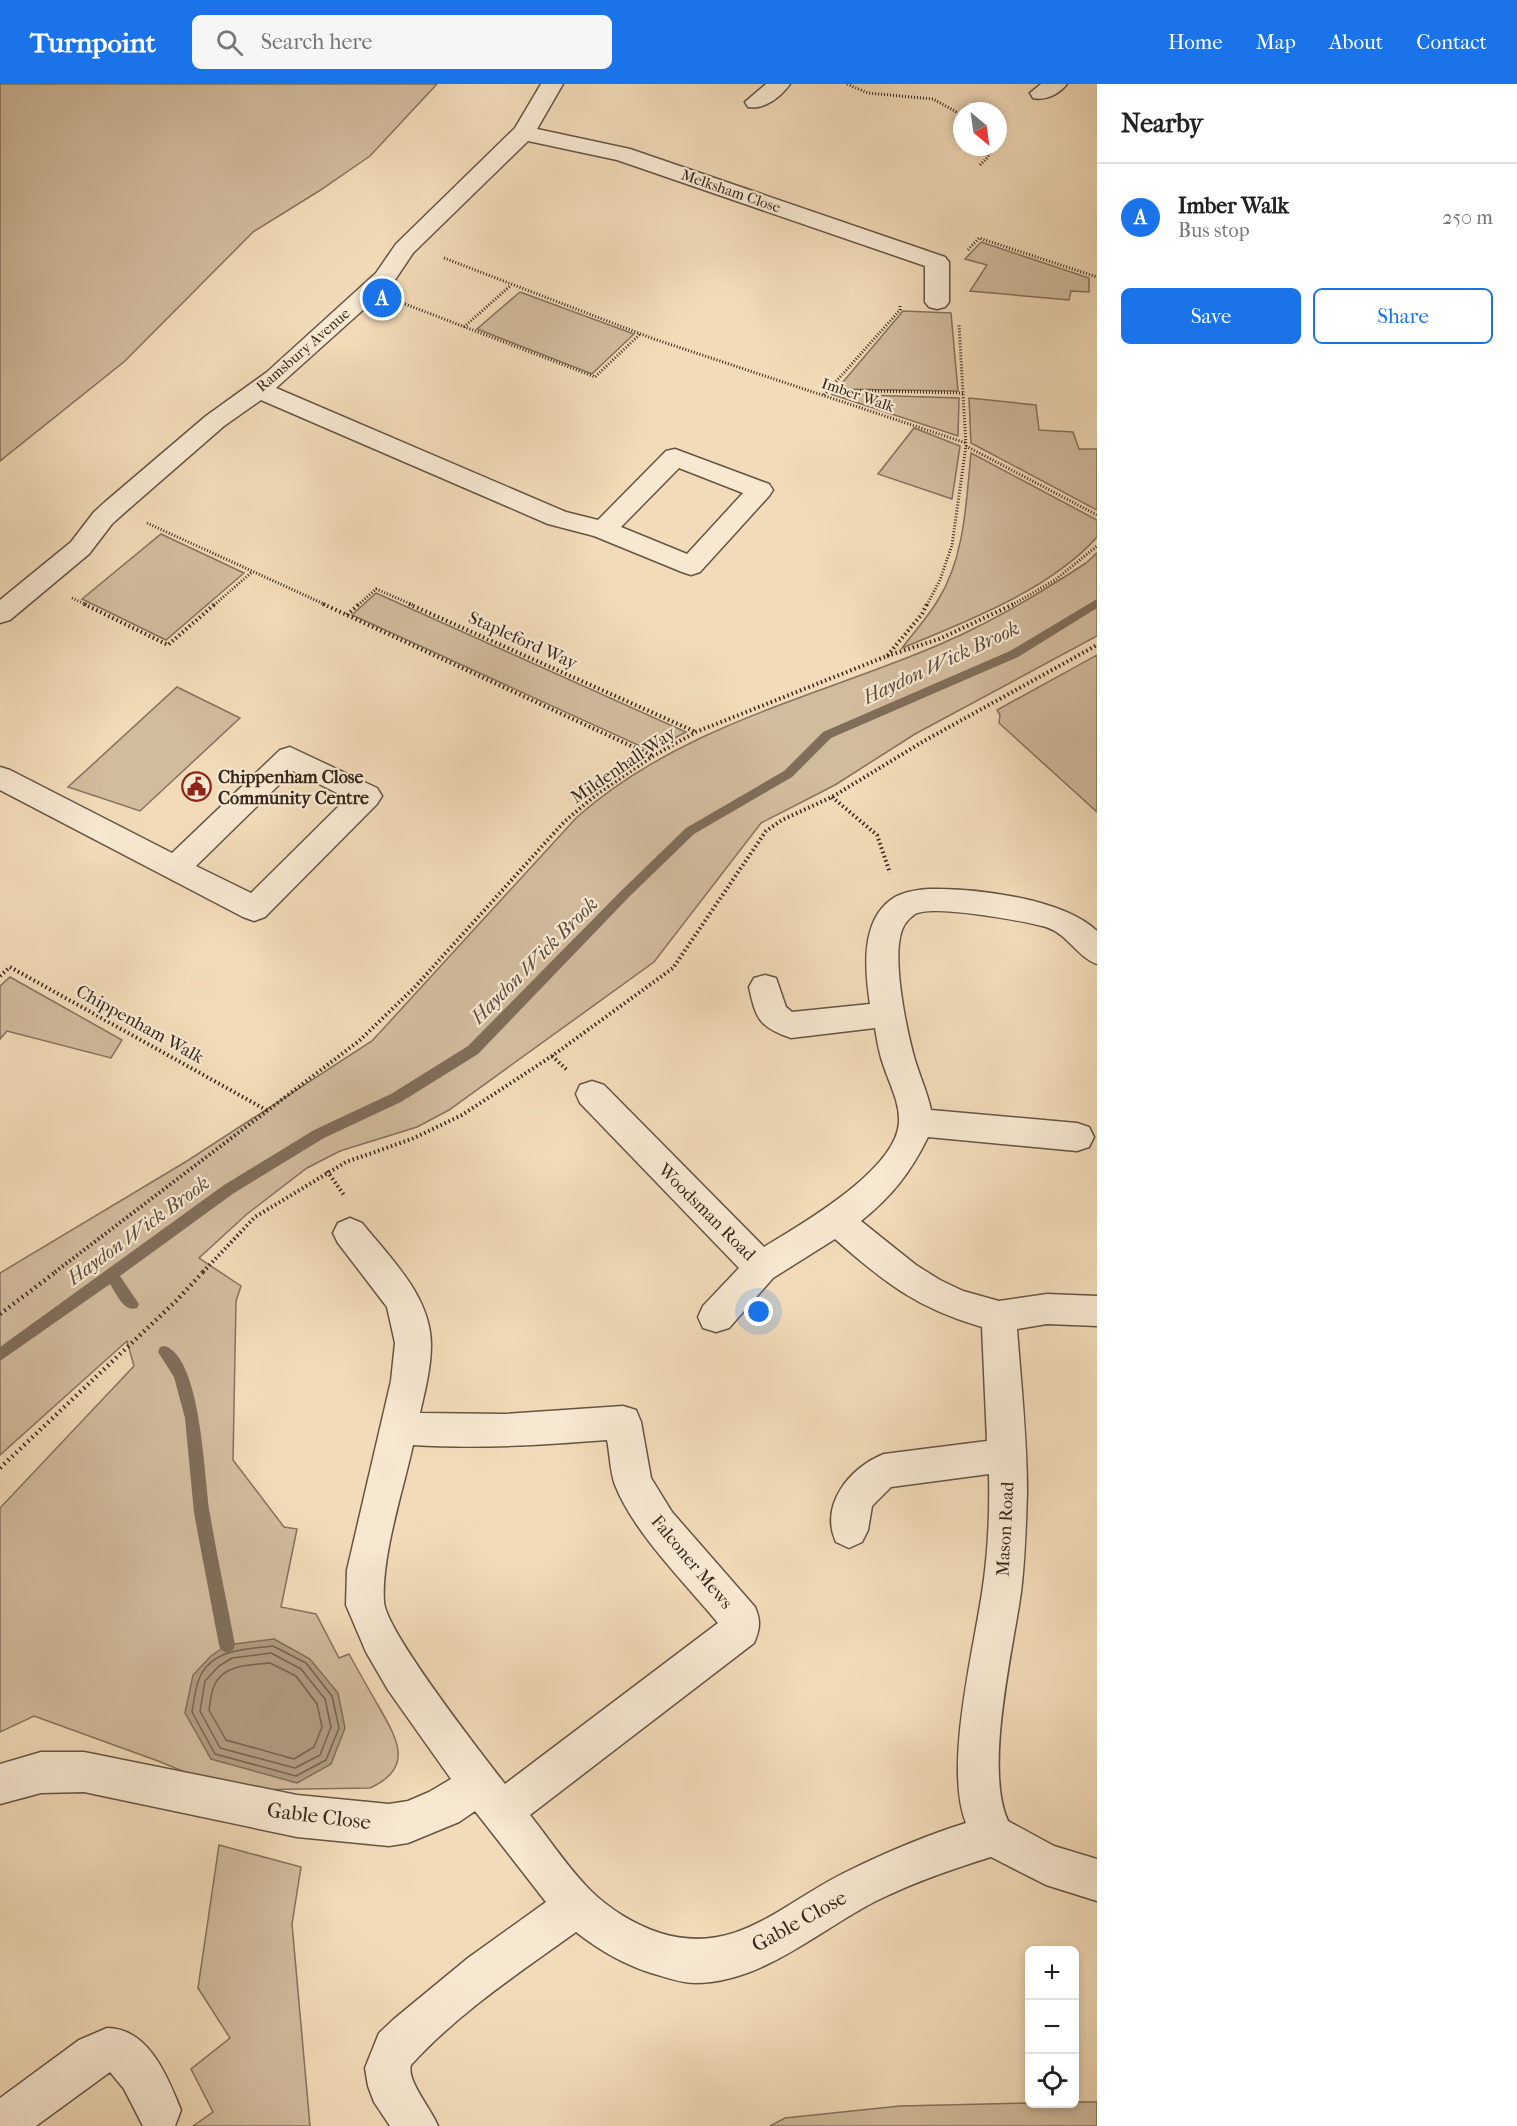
<!DOCTYPE html>
<meta charset="utf-8">
<style>
:root{--surface:#fff;--page:#f6f6f6;--text:#222;--muted:#767676;--line:#e0e0e0;--accent:#1a73e8}
body{margin:0;font-family:"IM FELL French Canon",serif;background:var(--page);color:var(--text)}
.controls{position:absolute;right:18px;bottom:18px;display:grid;overflow:hidden;border-radius:9px;box-shadow:0 3px 9px #0003}
.controls button{width:54px;height:54px;display:grid;place-items:center;padding:0;border:0;border-bottom:2px solid var(--line);background:var(--surface);color:var(--text);font:30px sans-serif}
.compass{position:absolute;left:953px;top:18px;width:54px;height:54px;border-radius:50%;background:var(--surface);box-shadow:0 3px 9px #0003;rotate:151deg}
.you{position:absolute;left:759px;top:1228px;width:21px;height:21px;margin:-15px;border:4px solid #fff;border-radius:50%;background:#1a73e8;box-shadow:0 0 0 9px #1a73e833}
.badge{display:grid;place-items:center;width:39px;height:39px;border-radius:50%;background:var(--accent);color:#fff;font-size:20px;font-weight:700}
.pin{position:absolute;translate:-50% -50%;border:3px solid #fff;box-shadow:0 2px 6px #0006}
.list{margin:0;padding:0;list-style:none}
h2{display:flex;justify-content:space-between;align-items:center;height:78px;margin:0;padding:0 24px;font-size:26px}
h2 small{font-size:20px;font-weight:400;color:var(--muted)}
.list li{display:grid;grid-template-columns:39px 1fr auto;gap:18px;align-items:center;box-sizing:border-box;height:108px;padding:0 24px;border-top:2px solid var(--line)}
.list b{display:block;font-size:22px;white-space:nowrap}
.list p{margin:0;font-size:20px;white-space:nowrap;color:var(--muted)}
.list em{font-size:20px;font-style:normal;color:var(--muted)}
.actions{display:flex;gap:12px;padding:18px 24px}
.actions a{flex:1;padding:14px 0;border:2px solid var(--accent);border-radius:9px;text-align:center;font-size:21px;color:var(--accent)}
.actions .main{background:var(--accent);color:#fff}
.icon{flex:none;width:33px;height:33px;fill:none;stroke:currentColor;stroke-width:2;stroke-linecap:round;stroke-linejoin:round}
.map{position:relative;flex:none;width:1097px;height:2042px;overflow:hidden}
header{display:flex;align-items:center;gap:36px;box-sizing:border-box;height:84px;padding:0 30px;background:var(--accent);color:#fff}
header strong{font-size:28px}
nav{display:flex;gap:33px;margin-inline-start:auto;font-size:21px}
.search{width:420px;height:54px;background:var(--page);display:flex;align-items:center;gap:15px;box-sizing:border-box;padding:0 21px;border-radius:9px;color:var(--muted);font-size:22px}
main{display:flex}
aside{flex:1;background:var(--surface)}
.map>svg:first-child{display:block}
.green{fill:#d2bc9e;stroke:#84725e;stroke-width:1.5}
.water{fill:#b29e83;stroke:#806e5a;stroke-width:1.5}
.lines{fill:none;stroke-linecap:round;stroke-linejoin:round}
.shore{stroke:#746250;stroke-width:1.5}
.stream{fill:#806e5a;fill-rule:evenodd}
.minor-casing{stroke:#655444;stroke-width:3}
.path-far2{stroke:#36271d;stroke-width:3;stroke-dasharray:1 2;stroke-linecap:butt}
.path-far1{stroke:#36271d;stroke-width:4;stroke-dasharray:1.5 3;stroke-linecap:butt}
.path{stroke:#36271d;stroke-width:4.5;stroke-dasharray:1.5 4;stroke-linecap:butt}
.minor{fill:#f7e8d1;fill-rule:evenodd}
.labels{text-anchor:middle;stroke-width:4.5;stroke-linejoin:round;paint-order:stroke}
.far-street-label{font-size:15px;fill:#36271d;stroke:#f7e8d1}
.street-label{font-size:18px;fill:#36271d;stroke:#f7e8d1}
.poi-label{font-size:18px;font-weight:bold;fill:#36271d;stroke:#f7e8d1;text-anchor:start}
.water-label{font-size:20px;font-style:italic;fill:#5b4b3c;stroke:#f7e8d1}
.near-street-label{font-size:21px;fill:#36271d;stroke:#f7e8d1}
</style>
<header>
<strong>Turnpoint</strong>
<div class="search"><svg class="icon" aria-label="search" viewBox="0 0 24 24"><circle cx="10" cy="10" r="6"/><path d="M15 15l6 6"/></svg>Search here</div>
<nav><a>Home</a><a>Map</a><a>About</a><a>Contact</a></nav>
</header>
<main>
<div class="map">
<svg width="1097" height="2042" viewBox="0 0 1097 2042">
<rect width="100%" height="100%" fill="#f2dbb8"/>
<filter id="stains"><feTurbulence type="fractalNoise" baseFrequency=".00333" numOctaves="4"/><feColorMatrix values="0 0 0 0 .2 0 0 0 0 .09 0 0 0 0 .02 0 0 0 .5 -.17"/></filter>
<radialGradient id="worn" r=".72"><stop offset=".6" stop-color="#630" stop-opacity="0"/><stop offset="1" stop-color="#630" stop-opacity=".3"/></radialGradient>
<path class="green" d="M0,0h437l-67,72 -51,35 -66,41 -128,129 -125,100z
M981,158l108,36v14l-18,-1 -2,9 -99,-9 17,-26 -22,-6z
M520,208l114,42 -42,40 -115,-45z
M903,227l48,2 7,78 -121,-2z
M831,310l128,4 -1,38z
M969,314l67,7 3,25 34,2 6,17h18v61l-126,-67z
M914,344l46,18 -8,53 -74,-25z
M971,369l126,67v17c-46,52 -131,85 -195,111 12,-16 26,-31 36,-48 27,-43 28,-98 33,-147z
M161,450l83,39 -78,67 -84,-41z
M1097,469v83l-182,98 -80,51 -74,38 -107,139 -205,148 -32,17 -77,24 -33,17 -60,46 -48,44 42,28 -5,15 -3,159 51,67 13,2 -16,78 35,7 23,44 10,-4c10,18 20,36 30,53 19,33 35,61 -9,81l-126,2 -37,-9 -49,-20 -124,-45 -34,16v-224l134,-142 -7,-25 -127,114v-182l187,-112 185,-120 205,-224c99,-87 223,-116 342,-164 61,-24 112,-54 167,-90z
M376,509l310,139 -35,19 -299,-136z
M1097,571v157l-98,-89 1,-8 -3,-5z
M177,603l63,31 -100,93 -72,-24z
M10,893l112,63 -11,18 -104,-27 -7,8v-53z
M219,1761l82,22 -9,57 18,202h-117l20,-14 -22,-43 39,-31 -32,-50z
M1075,2018h22v24h-327l15,-8 115,-12z"/>
<path class="water" d="M274,1555l36,20 28,34 7,35 -14,36 -34,19 -86,-24 -26,-46 8,-38 18,-19 16,-11z"/>
<g class="lines">
<path class="shore" d="M273,1562l33,17 26,33 7,32 -13,32 -30,16 -81,-22 -23,-42c2,-10 3,-23 7,-33 12,-30 47,-30 74,-33z
M271,1569l30,16 24,30 6,28 -11,28 -25,13 -75,-20 -20,-37 5,-30 14,-15 13,-8z
M270,1579l26,13 21,28 5,23 -8,20 -20,12 -68,-19 -17,-30c1,-7 2,-17 5,-24 9,-22 36,-21 56,-23z"/>
<path class="stream" d="M1097,515v9l-79,49 -187,81 -39,39 -98,57 -65,63 -151,157 -77,48 -77,36 -90,55 -114,83 19,28 -2,4c-13,5 -21,-15 -27,-24l-110,77v-14l224,-162 90,-55 77,-36 77,-48 153,-155 65,-63 98,-57 39,-39 187,-81z
M165,1262c37,13 39,133 45,168 7,44 17,87 25,131l-2,5 -6,3 -6,-3 -2,-5 -25,-132 -9,-95 -11,-41 -16,-25 2,-5z"/>
<defs>
<path id="minor" d="M541,0h22l-26,45 93,20 315,108 4,5v40l-4,5 -8,2 -8,-2 -4,-5v-36l-308,-106 -89,-19 -115,112 -20,30 -117,105 290,124 32,8 68,-69 9,-2 94,35 4,6 -4,6 -69,76 -9,3 -9,-3 -88,-36 -46,-12 -287,-124 -37,26 -101,88 -11,10 -23,30 -79,66 -10,3v-23l71,-58 23,-30 11,-10 101,-86 61,-44 109,-99 20,-29 119,-116zM679,384l64,25 -56,61 -66,-27z
M766,0h24c-9,13 -26,26 -42,23l-3,-5z
M1041,0h26c-8,10 -21,17 -34,14l-3,-5z
M290,663l87,41 5,8 -5,8 -112,113 -11,4 -11,-4 -243,-127v-23l10,3 162,83 108,-103zM293,687l54,27 -96,95 -55,-27z
M928,805c47,-1 134,9 169,42v33c-20,-7 -29,-30 -51,-37 -22,-6 -113,-23 -131,-13 -3,2 -8,7 -10,10 -16,24 1,102 8,129 5,20 14,37 18,57l146,13 12,4 5,10 -5,10 -12,4 -149,-14c-18,36 -35,58 -67,84l55,44 24,15 23,11 36,10 48,-7 50,2v30l-50,-2 -30,5c4,54 10,109 10,163 -1,33 -2,68 -6,100 -8,58 -37,177 -13,229l46,25 43,13v42l-51,-16 -55,-28c-39,12 -79,26 -115,44 -57,29 -114,82 -181,82 -14,0 -30,-6 -44,-10 -28,-9 -52,-23 -75,-41 -57,41 -118,81 -165,133 -5,15 21,45 27,61h-48l-16,-24 -6,-16 -3,-18 14,-35 15,-14 74,-61 78,-56 -71,-91 -16,11 -51,21 -19,3 -92,-9 -213,-45 -43,1 -41,11v-40l41,-12h43l213,43 92,9 19,-3 21,-9 22,-13 -63,-89 -22,-38 -20,-47 1,-35 44,-189 4,-38 -8,-36 -49,-64 -5,-10 5,-10 12,-5 12,5c28,35 69,73 69,122 0,22 -6,46 -11,68l85,1 118,-8 13,4 5,12 10,56 21,34 83,95c6,14 5,22 -1,36l-224,172c20,25 38,53 60,75 19,19 45,35 70,43 77,24 123,-31 188,-62 37,-18 79,-36 118,-48 -22,-55 7,-170 16,-230 6,-38 8,-81 7,-119l-98,13 -19,19 -4,24 -6,12 -13,6 -13,-6c-17,-37 14,-75 48,-88l103,-13 -5,-114c-65,-19 -97,-44 -147,-88l-62,39 -44,50 -13,4 -13,-4 -5,-11 5,-11 36,-38 -159,-165 -4,-9 4,-9 12,-4 12,4 160,162c36,-22 133,-77 135,-125 1,-20 -10,-39 -16,-58 -4,-11 -6,-24 -8,-36l-84,10c-32,-11 -35,-19 -42,-51l5,-9 11,-3 11,3 10,29 6,5 78,-8c-5,-33 -10,-83 22,-105 10,-7 24,-9 36,-10zM607,1356c3,14 3,32 8,45 19,48 70,98 103,138l-213,161c-23,-30 -119,-152 -121,-182 -3,-45 19,-111 29,-157 65,4 129,0 194,-5z
M107,1944c42,0 61,50 74,82l-6,16h-32l-19,-37 -14,-17 -74,54h-36v-28l79,-58z"/>
</defs>
<use href="#minor" class="minor-casing"/>
<path class="path-far2" d="M847,0l21,9 65,6 29,16
M980,81l8,-8 5,-10
M968,166l11,-12 118,39
M444,174l210,81 312,104
M405,220l190,73 45,-43
M464,243l47,-42
M827,306l136,3
M824,311l76,-85v-5
M966,362l131,69
M147,439l179,82
M72,514l15,7
M214,521l38,-33
M358,521l18,-16 37,16
M927,521l13,-25 12,-35 14,-99 -7,-122
M1012,521l43,-25 42,-34"/>
<path class="path-far1" d="M84,520l84,41 47,-41
M323,520l330,152
M409,520l287,128
M347,531l12,-11
M887,572l52,-17 75,-35
M832,713l45,38 13,38
M0,892l10,-9 258,144
M552,972l15,14
M327,1087l17,24
M55,1188l304,-231 55,-53 150,-166 33,-28 56,-38 43,-24 191,-76 35,-42 5,-10
M203,1188l52,-55 91,-55 66,-23 50,-24 90,-59 121,-88 93,-137 16,-11 50,-23 92,-56 173,-96"/>
<path class="path" d="M0,1230l57,-43
M0,1384l176,-167 28,-30"/>
<use href="#minor" class="minor"/>
</g>
<defs>
<symbol id="civic-ring" viewBox="-11 -11 22 22"><circle r="9.5" fill="#f7e8d1" stroke="#8f2418" stroke-width="1.5"/><path d="M-.6-6.5H3V-4.5H.6V-3L4-1V1h2V6H-6V1h2V-1L-.6-3ZM-1.2 2.5V6h2.4V2.5Z" fill="#8f2418"/></symbol>
</defs>
<g fill-rule="evenodd">
<use href="#civic-ring" x="180" y="686" width="33" height="33"/>
</g>
<g class="labels">
<g class="far-street-label">
<text transform="translate(731 107) rotate(19)" y="5">Melksham Close</text>
<text transform="translate(303 266) rotate(-41)" y="5">Ramsbury Avenue</text>
<text transform="translate(858 311) rotate(19)" y="5">Imber Walk</text>
</g>
<g class="street-label">
<text transform="translate(523 556) rotate(24)" y="6">Stapleford Way</text>
<text transform="translate(623 681) rotate(-34)" y="6">Mildenhall Way</text>
<text transform="translate(140 940) rotate(29)" y="6">Chippenham Walk</text>
<text transform="translate(707 1128) rotate(45)" y="6">Woodsman Road</text>
<text transform="translate(1005 1445) rotate(-87)" y="6">Mason Road</text>
<text transform="translate(692 1478) rotate(50)" y="6">Falconer Mews</text>
</g>
<g class="poi-label">
<text x="218" y="699">Chippenham Close<tspan x="218" dy="21">Community Centre</tspan></text>
</g>
<g class="water-label">
<text transform="translate(941 578) rotate(-25)" y="7">Haydon Wick Brook</text>
<text transform="translate(534 876) rotate(-45)" y="7">Haydon Wick Brook</text>
<text transform="translate(138 1146) rotate(-36)" y="7">Haydon Wick Brook</text>
</g>
<g class="near-street-label">
<text transform="translate(319 1732) rotate(7)" y="7">Gable Close</text>
<text transform="translate(799 1837) rotate(-29)" y="7">Gable Close</text>
</g>
</g>
<rect width="100%" height="100%" filter="url(#stains)"/>
<rect width="100%" height="100%" fill="url(#worn)"/>
</svg>
<div class="controls">
<button>+</button>
<button>−</button>
<button><svg class="icon" aria-label="locate" viewBox="0 0 24 24"><circle cx="12" cy="12" r="6"/><path d="M12 2v4M12 18v4M2 12h4M18 12h4"/></svg></button>
</div>
<svg class="compass" viewBox="-18 -18 36 36"><path d="M0-13l5 13h-10z" fill="#e53935"/><path d="M0 13l5-13h-10z" fill="#767676"/></svg>
<div class="you"></div>
<div class="pin badge" style="left:382px;top:214px">A</div>
</div>
<aside>
<h2>Nearby<small></small></h2>
<ul class="list">
<li><span class="badge">A</span><div><b>Imber Walk</b><p>Bus stop</p></div><em>250 m</em></li>
</ul>
<div class="actions"><a class="main">Save</a><a>Share</a></div>
</aside>
</main>
